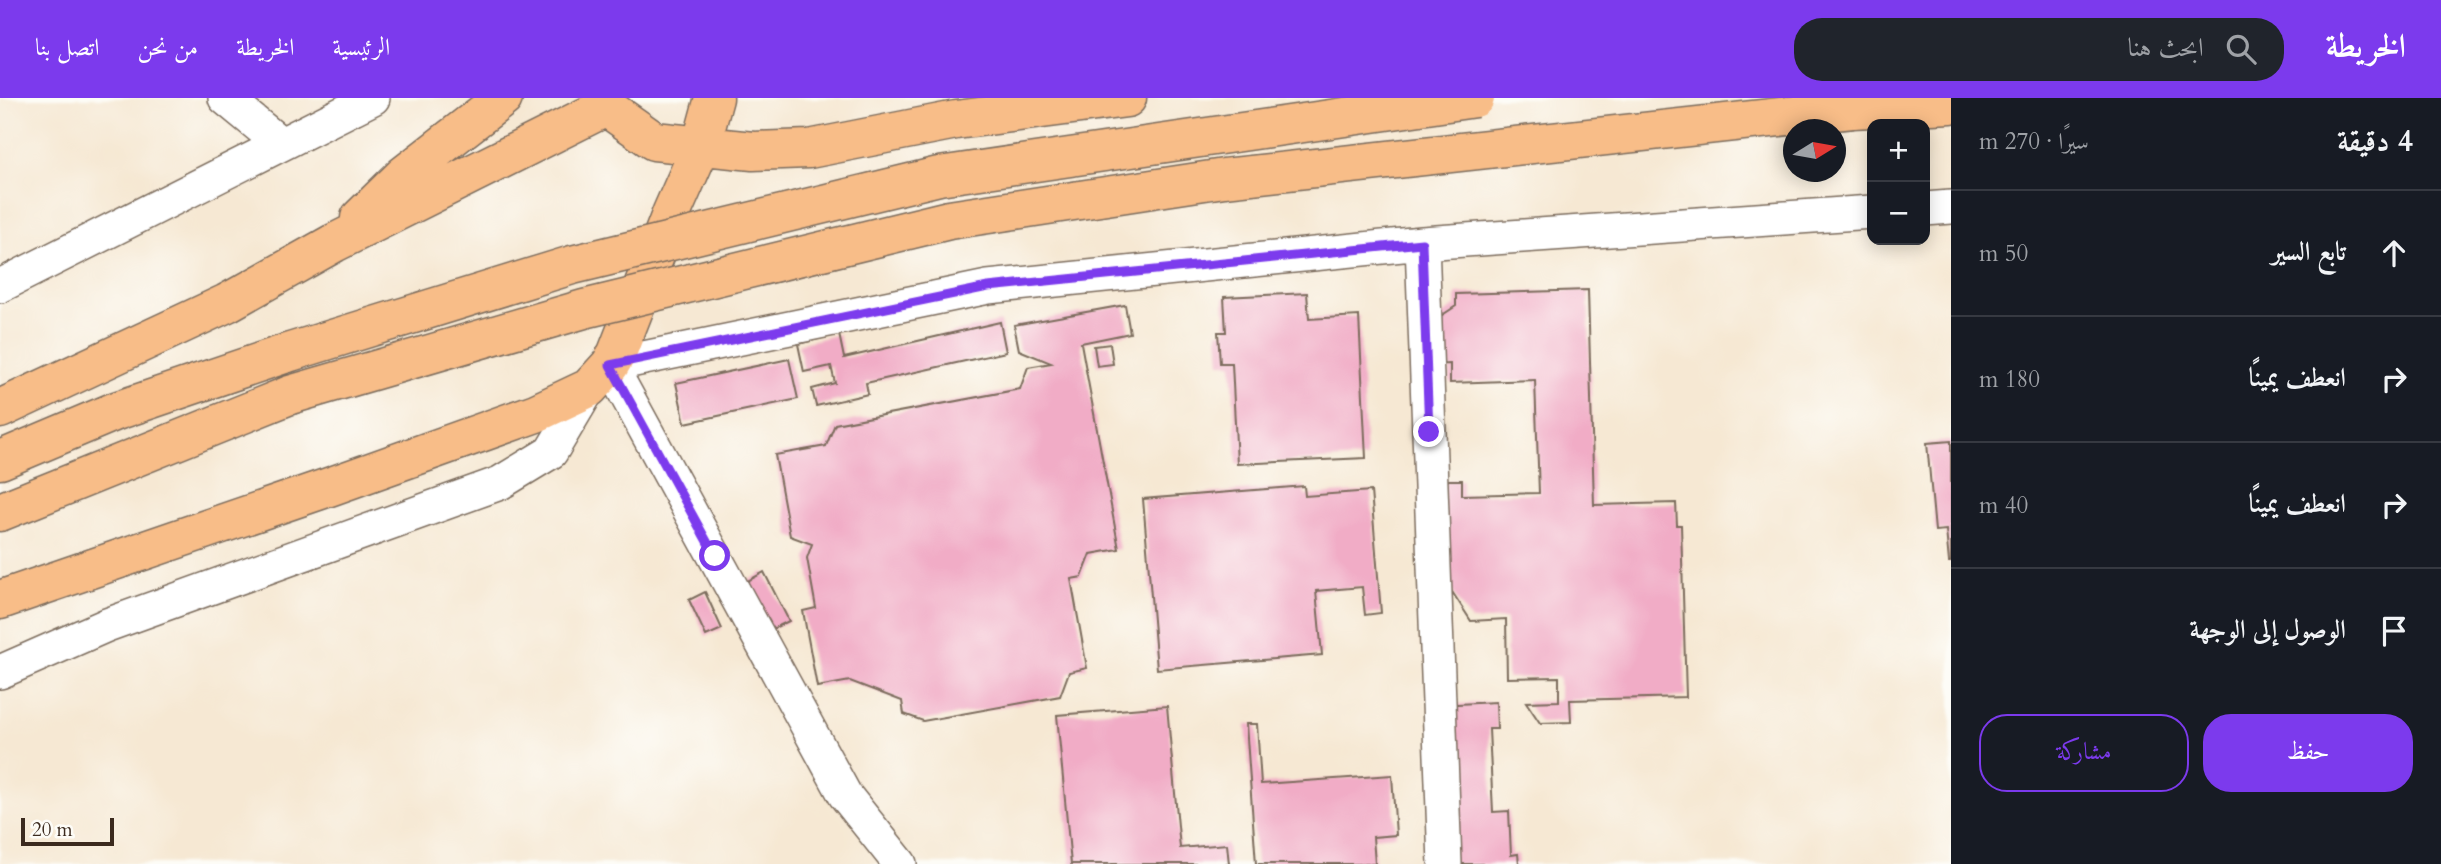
<!DOCTYPE html>
<html lang="ar">
<meta charset="utf-8">
<style>
:root{--surface:#171b24;--page:#20242c;--text:#f1f3f6;--muted:#9ea1a6;--line:#363941;--accent:#7c3aed}
body{margin:0;font-family:Cardo,Amiri,serif;background:var(--page);color:var(--text);direction:rtl}
.controls{position:absolute;right:21px;top:21px;display:grid;overflow:hidden;border-radius:14px;box-shadow:0 4px 18px #0003}
.controls button{width:63px;height:63px;display:grid;place-items:center;padding:0;border:0;border-bottom:2px solid var(--line);background:var(--surface);color:var(--text);font:35px sans-serif}
.compass{position:absolute;left:1783px;top:21px;width:63px;height:63px;border-radius:50%;background:var(--surface);box-shadow:0 4px 18px #0003;rotate:79deg}
.scale{position:absolute;left:21px;bottom:18px;width:93px;box-sizing:border-box;padding-left:7px;border:4px solid #3b2a1e;border-top:0;font-size:19px;line-height:24px;white-space:nowrap;color:#3b2a1e;-webkit-text-stroke:5px #fdfcf7;paint-order:stroke}
.stop{position:absolute;width:21px;height:21px;margin:-16px;border:5px solid #7c3aed;border-radius:50%;background:#fff}
.stop.end{background:#7c3aed;border-color:#fff;box-shadow:0 2px 7px #0008}
.list{margin:0;padding:0;list-style:none}
h2{display:flex;justify-content:space-between;align-items:center;height:91px;margin:0;padding:0 28px;font-size:30px}
h2 small{font-size:23px;font-weight:400;color:var(--muted)}
.list li{display:grid;grid-template-columns:46px 1fr auto;gap:21px;align-items:center;box-sizing:border-box;height:126px;padding:0 28px;border-top:2px solid var(--line)}
.list b{display:block;font-size:26px;white-space:nowrap}
.list em{font-size:23px;font-style:normal;color:var(--muted)}
.actions{display:flex;gap:14px;padding:21px 28px}
.actions a{flex:1;padding:16px 0;border:2px solid var(--accent);border-radius:28px;text-align:center;font-size:24px;color:var(--accent)}
.actions .main{background:var(--accent);color:#fff}
.icon{flex:none;width:38px;height:38px;fill:none;stroke:currentColor;stroke-width:2;stroke-linecap:round;stroke-linejoin:round}
.map{position:relative;flex:none;width:1951px;height:766px;overflow:hidden;direction:ltr}
header{display:flex;align-items:center;gap:42px;box-sizing:border-box;height:98px;padding:0 35px;background:var(--accent);color:#fff}
header strong{font-size:33px}
nav{display:flex;gap:38px;margin-inline-start:auto;font-size:24px}
.search{width:490px;height:63px;background:var(--page);display:flex;align-items:center;gap:18px;box-sizing:border-box;padding:0 24px;border-radius:28px;color:var(--muted);font-size:26px}
main{display:flex}
aside{flex:1;background:var(--surface)}
.map>svg:first-child{display:block}
.building{fill:#f1acc6}
.lines{fill:none;stroke-linecap:round;stroke-linejoin:round}
.street-casing{stroke:#7c6c5d;stroke-width:36}
.highway-casing{stroke:#7c6c5d;stroke-width:41}
.street{stroke:#fff;stroke-width:33}
.highway{stroke:#f8bd88;stroke-width:38}
.highway-bridge-casing{stroke:#7c6c5d;stroke-width:41;stroke-linecap:butt}
.highway-bridge{stroke:#f8bd88;stroke-width:38}
.route{stroke:#7c3aed;stroke-width:9}
</style>
<header>
<strong>الخريطة</strong>
<div class="search"><svg class="icon" aria-label="search" viewBox="0 0 24 24"><circle cx="10" cy="10" r="6"/><path d="M15 15l6 6"/></svg>ابحث هنا</div>
<nav><a>الرئيسية</a><a>الخريطة</a><a>من نحن</a><a>اتصل بنا</a></nav>
</header>
<main>
<aside>
<h2>4 دقيقة<small>سيرًا · 270 m</small></h2>
<ul class="list">
<li><svg class="icon" aria-label="ahead" viewBox="0 0 24 24"><path d="M12 20V5M6 11l6-6 6 6"/></svg><div><b>تابع السير</b></div><em>50 m</em></li>
<li><svg class="icon" aria-label="right" viewBox="0 0 24 24"><path d="M7 20v-9h11M14 6l5 5-5 5"/></svg><div><b>انعطف يمينًا</b></div><em>180 m</em></li>
<li><svg class="icon" aria-label="right" viewBox="0 0 24 24"><path d="M7 20v-9h11M14 6l5 5-5 5"/></svg><div><b>انعطف يمينًا</b></div><em>40 m</em></li>
<li><svg class="icon" aria-label="arrive" viewBox="0 0 24 24"><path d="M6 21V4h12l-3 4 3 4H6"/></svg><div><b>الوصول إلى الوجهة</b></div></li>
</ul>
<div class="actions"><a class="main">حفظ</a><a>مشاركة</a></div>
</aside>
<div class="map">
<svg width="1951" height="766" viewBox="0 0 1951 766">
<rect width="100%" height="100%" fill="#fdfcf7"/>
<filter id="ink" filterUnits="userSpaceOnUse"><feTurbulence type="fractalNoise" baseFrequency=".0143" numOctaves="2"/><feDisplacementMap in="SourceGraphic" scale="14" xChannelSelector="R" yChannelSelector="G"/><feConvolveMatrix kernelMatrix="1 2 1 2 8 2 1 2 1" color-interpolation-filters="sRGB"/></filter>
<filter id="wash" filterUnits="userSpaceOnUse"><feTurbulence type="fractalNoise" baseFrequency=".00686" numOctaves="4" result="noise"/><feDisplacementMap in="SourceGraphic" scale="28" xChannelSelector="R" yChannelSelector="G"/><feGaussianBlur stdDeviation="1.57" result="paint"/><feColorMatrix in="noise" values="0 0 0 0 0 0 0 0 0 0 0 0 0 0 0 0 0 1.4 0 .05"/><feComposite in="paint" operator="in"/></filter>
<g filter="url(#wash)">
<rect width="100%" height="100%" fill="#f6e8d3"/>
<g id="blocks">
<path class="building" d="M1588,192l6,215 82,-2 1,22h4l5,172 -116,3 1,22 -31,1 -14,-21 33,-1v-24l-52,1 -1,-59 -35,2 -33,-51 -3,-81 14,-9h13v15l77,-2 -4,-113 -85,3v-19l-20,1 -12,-34 38,-25v-12z
M1307,195l2,26 50,-3 7,142 -129,6 -5,-101h-12l-2,-31h8l-2,-35z
M1125,207l5,28 -49,10 38,206 -28,5 -9,23 -11,2 16,89 -18,4 -9,24 -137,25 -19,-7 -2,-13 -52,-20 -33,6 -14,-76 13,-3 -9,-50 5,-14 -22,-8 -15,-81 51,-9 9,-22 185,-35 8,-22 23,-4 -32,-13 -5,-25z
M1000,224l6,30 -140,31 2,11 -52,12 -4,-17 23,-6 -4,-17 -27,6 -6,-28 41,-10 5,24z
M1110,246l3,20 -16,2 -3,-20z
M789,261l9,40 -113,24 -9,-40z
M1951,343v121h-2l-3,-32 -11,1 -8,-88z
M1304,388l1,10 66,-5 10,122 -16,2 -3,-28 -46,4 6,64 -165,14 -14,-170z
M764,474l25,49 -23,11 -24,-48z
M705,494l17,37 -16,7 -17,-36z
M1496,604l1,27h-8l4,83 16,-1 2,44 7,-1 1,10h-73l-8,-159z
M1167,608l13,142 47,-4 2,20h-158l-14,-149z
M1246,626h11l4,60 131,-9 4,60 -23,2 2,27h-119z"/>
</g>
</g>
<g filter="url(#ink)">
<use href="#blocks" fill-opacity="0" stroke="#7c6c5d" stroke-width="2"/>
<g class="lines">
<defs>
<path id="street" d="M225,0l56,46
M1925,111l26,-2
M1422,145l23,621
M0,188l373,-188
M0,574l107,-47 393,-142 51,-31 38,-64
M900,766l-55,-69 -235,-430 378,-78 434,-44 450,-31"/>
<path id="highway" d="M1852,11l99,-5
M360,120l44,-43 99,-77
M0,311l227,-106 107,-60 272,-136 48,34 99,10 56,-2 147,-29 171,-22
M0,362l116,-49 171,-58
M0,414l290,-117
M0,502l329,-113 207,-74 53,-25 21,-23 7,-12 55,-141 29,-66 13,-48"/>
</defs>
<use href="#street" class="street-casing"/>
<use href="#highway" class="highway-casing"/>
<use href="#street" class="street"/>
<use href="#highway" class="highway"/>
<defs>
<path id="highway-bridge" d="M287,255l285,-88 367,-89 536,-78
M290,297l294,-86 365,-89 275,-42 628,-69"/>
</defs>
<use href="#highway-bridge" class="highway-bridge-casing"/>
<use href="#highway-bridge" class="highway-bridge"/>
</g>
</g>
<g class="lines" filter="url(#ink)">
<path class="route" d="M715,458l-105,-191 378,-78 434,-44 7,189"/>
</g>
</svg>
<div class="controls">
<button>+</button>
<button>−</button>
</div>
<svg class="compass" viewBox="-18 -18 36 36"><path d="M0-13l5 13h-10z" fill="#e53935"/><path d="M0 13l5-13h-10z" fill="#9ea1a6"/></svg>
<div class="scale">20 m</div>
<div class="stop" style="left:715px;top:458px"></div>
<div class="stop end" style="left:1429px;top:334px"></div>
</div>
</main>
